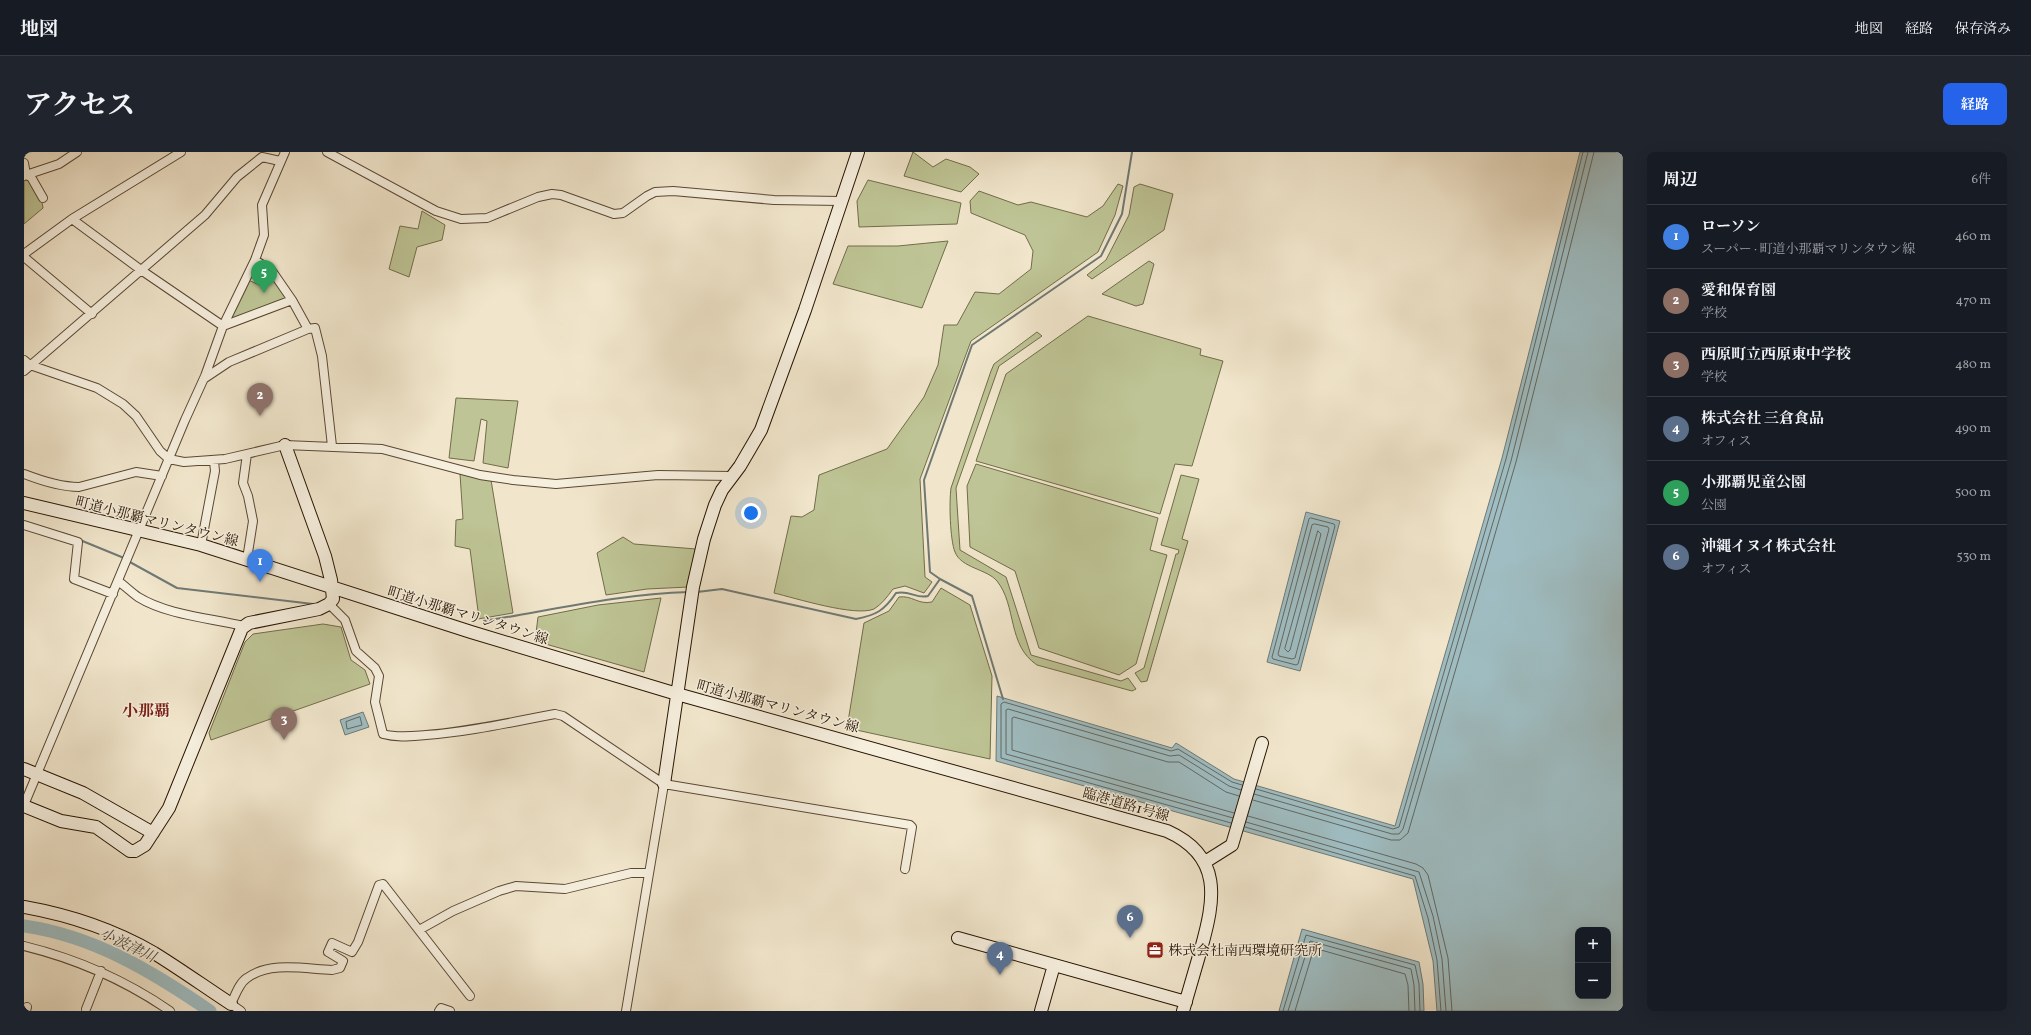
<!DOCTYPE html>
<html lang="ja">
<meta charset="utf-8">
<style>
:root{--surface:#171b24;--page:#20242c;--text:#f1f3f6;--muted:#9ea1a6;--line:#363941;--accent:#2563eb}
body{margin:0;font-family:Vollkorn,"Noto Serif JP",serif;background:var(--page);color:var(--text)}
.controls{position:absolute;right:12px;bottom:12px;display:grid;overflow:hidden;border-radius:8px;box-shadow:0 4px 16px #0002}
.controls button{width:36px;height:36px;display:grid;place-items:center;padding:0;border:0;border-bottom:1px solid var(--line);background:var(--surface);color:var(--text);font:20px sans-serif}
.you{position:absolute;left:727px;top:361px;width:14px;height:14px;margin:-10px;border:3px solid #fff;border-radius:50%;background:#1a73e8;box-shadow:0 0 0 6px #1a73e833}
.badge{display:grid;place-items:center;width:26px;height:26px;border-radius:50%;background:var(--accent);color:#fff;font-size:13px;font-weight:700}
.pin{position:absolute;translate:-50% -33px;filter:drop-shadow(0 1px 2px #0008)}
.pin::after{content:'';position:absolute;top:21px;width:14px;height:12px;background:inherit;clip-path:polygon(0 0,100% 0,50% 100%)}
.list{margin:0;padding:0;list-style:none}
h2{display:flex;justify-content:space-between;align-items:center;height:52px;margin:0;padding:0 16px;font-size:17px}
h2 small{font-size:13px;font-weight:400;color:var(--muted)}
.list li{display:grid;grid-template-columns:26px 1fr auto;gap:12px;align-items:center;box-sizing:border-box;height:64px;padding:0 16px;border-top:1px solid var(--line)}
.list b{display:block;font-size:15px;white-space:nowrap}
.list p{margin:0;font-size:13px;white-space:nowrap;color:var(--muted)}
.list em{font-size:13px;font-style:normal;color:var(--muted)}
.map{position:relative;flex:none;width:1599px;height:859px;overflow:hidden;border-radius:8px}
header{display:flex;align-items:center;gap:24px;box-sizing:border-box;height:56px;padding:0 20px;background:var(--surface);border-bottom:1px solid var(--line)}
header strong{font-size:19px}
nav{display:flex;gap:22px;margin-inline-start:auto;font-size:14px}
.intro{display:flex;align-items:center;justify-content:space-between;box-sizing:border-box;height:96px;padding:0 24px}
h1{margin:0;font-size:28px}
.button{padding:10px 18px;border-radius:8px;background:var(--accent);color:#fff;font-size:14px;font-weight:700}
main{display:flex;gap:24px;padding:0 24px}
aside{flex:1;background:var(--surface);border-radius:8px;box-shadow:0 4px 16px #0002}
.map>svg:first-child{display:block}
.green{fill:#bec495;stroke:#726c4a}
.water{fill:#9fbdc2;stroke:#6f7974;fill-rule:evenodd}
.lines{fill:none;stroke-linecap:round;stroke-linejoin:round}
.shore{stroke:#636861;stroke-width:1}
.stream{stroke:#6f7974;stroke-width:2}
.river{stroke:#9fbdc2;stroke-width:13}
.street-casing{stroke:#5a4833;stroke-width:10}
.secondary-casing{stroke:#271400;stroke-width:14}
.street{stroke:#f6efde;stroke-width:8}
.secondary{stroke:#f6efde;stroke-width:12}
.labels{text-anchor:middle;stroke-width:3;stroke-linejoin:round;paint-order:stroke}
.street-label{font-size:14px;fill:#271400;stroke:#f6efde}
.poi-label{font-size:14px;fill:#271400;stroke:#f6efde;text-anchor:start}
.water-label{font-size:15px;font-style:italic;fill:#514f44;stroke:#f6efde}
.quarter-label{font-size:16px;font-weight:bold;fill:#7a1f14;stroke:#f6efde}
</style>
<header>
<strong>地図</strong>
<nav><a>地図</a><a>経路</a><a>保存済み</a></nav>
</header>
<div class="intro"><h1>アクセス</h1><a class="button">経路</a></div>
<main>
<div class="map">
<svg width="1599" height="859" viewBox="0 0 1599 859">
<rect width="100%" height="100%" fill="#f1e6cc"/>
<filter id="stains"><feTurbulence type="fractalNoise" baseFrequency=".005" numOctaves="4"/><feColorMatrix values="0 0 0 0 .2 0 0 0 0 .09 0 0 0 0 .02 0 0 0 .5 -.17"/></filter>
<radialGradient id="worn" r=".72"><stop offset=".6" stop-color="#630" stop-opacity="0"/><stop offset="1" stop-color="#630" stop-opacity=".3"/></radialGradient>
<path class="green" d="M889,0l20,15 13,-8 24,8 9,7 -18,18 -57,-16z
M0,27h5c5,12 13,17 14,29l-19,16z
M844,28l93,23 -4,21 -98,3 -2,-26z
M1094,32l5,2 -8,29 -17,37 -127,89 -51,138 5,98 7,5 -8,11 -19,-7 -12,3c-6,8 -11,15 -19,20 -19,8 -79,-11 -100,-16l17,-77 11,1 12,-7 5,-35 68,-26 37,-52 14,-32 6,-40h13l18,-33 24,2 32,-25 2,-18 -8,-16 -54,-22 -1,-12 9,-10 39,14 13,-3 56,15 16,-11z
M1116,32l33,10 -9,36 -72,49 -5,-4 19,-15 23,-45 5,-28z
M398,59l23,14 -3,15 -25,7 -8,30 -20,-8 11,-43 18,3z
M924,89l-26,67 -89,-24 15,-38h50z
M1125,109l5,3 -11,40 -7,2 -34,-12z
M246,121l19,26 -54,20 -3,-3 16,-36 14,6z
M1064,164l113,33 -1,6 23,6 -31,105 -17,-2 -15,50 -184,-53 30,-87z
M1013,180l5,4 -43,30 -43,122 4,62 46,27 25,78 90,26 7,-3 8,11 -4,2 -95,-26c-30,-20 -20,-59 -40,-84 -10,-12 -36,-13 -42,-29 -5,-12 -6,-50 -4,-64l40,-117 3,-7z
M432,246l62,3 -10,67 -25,-5 4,-42 -6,-2 -7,42 -25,-3z
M952,312l182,54 -8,32 17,5 -31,109 -17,11 -80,-27 -24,-77 -45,-24 -3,-61z
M436,322l31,6 22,133 -35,6 -5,-1 5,-7 -8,-62 -15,-3 1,-26 7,-1z
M1157,323l18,4 -17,60 6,2 -41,140 -6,1 -6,-9 9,-5 32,-114h2l1,-4 -18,-5z
M599,385l11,7 62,5 -8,38 -41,2 -41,6 -9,-42z
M917,436l29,17 22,71 -2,83 -143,-31 17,-105 25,-12 10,-14c13,-2 19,8 33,5z
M637,446l-17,74 -109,-31 3,-24 60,-12z
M299,472l18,3 10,33 14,10 5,14 -159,56 -2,-7 36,-91 8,-8z"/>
<path class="water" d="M1556,0h43v859h-186l-4,-50 -20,-82 -417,-118 1,-65 175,52 4,-5 58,36 161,47 107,-368zM1554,778h30v66h-30z
M1282,360l34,9 -40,150 -33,-9z
M339,560l6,15 -24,8 -5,-15z
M1278,777l117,33 4,22 1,27h-145z"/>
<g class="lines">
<path class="shore" d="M1287,366l23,6 1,2 -37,138 -2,1 -23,-6 -1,-2 37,-138z
M1291,372l13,3 1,2 -34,129 -3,1 -13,-3 -1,-2 34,-129z
M1294,379l3,3 -31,116 -2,2 -3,-3z
M336,565l2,8 -15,4 -1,-7z
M1232,637l137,40 6,-2 107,-368 77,-307
M1230,642l138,40h7l4,-5 108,-368 77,-309
M1229,648l138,40h9l8,-7 108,-371 78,-310
M1210,661l-222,-63v-32l2,-1 154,45h11l47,30 13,4
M1224,664l168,48 7,4 5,7 20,83 4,53
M1209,666l-227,-64v-44l2,-1 162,47 9,-1 50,31 12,4
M1222,670l173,50 14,44 9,43 4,52
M1207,671l-230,-65v-54l3,-2 167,49 7,-2 54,33 10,3
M1221,675l170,49 13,42 9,42 4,51
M1259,859l23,-76 109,30 4,19 1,27
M1264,859l22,-70 101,28 3,16 1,26
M1271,859l19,-63 91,26 3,11 1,26"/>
<path class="stream" d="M38,381l9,3
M56,388l44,18
M104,409l49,27 136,16
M916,427l-10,-7 -6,-92 48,-135 129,-89 21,-42 10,-62
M673,440l25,-3 134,30c20,-4 28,-8 40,-26 14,-3 20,6 32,3l12,-17 32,17 31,103
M460,469c68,-11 135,-27 205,-29"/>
<path class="river" d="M0,774c70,10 129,46 186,85"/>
<defs>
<path id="street" d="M303,0l109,59 25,8 26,-1 51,-21 14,-3 9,1 53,19 9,-1 24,-17 8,-4 18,-1 101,9 67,1
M0,11l2,12 -2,1
M2,23l33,-11 18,-12
M2,23l5,2 12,21
M48,67l69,51 82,56
M0,102l48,-35 109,-67
M0,105l68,57
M231,108l17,11 20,29 16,29 7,-1 7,28 10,90
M199,174l69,-26
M0,208l6,5 67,23 26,16 13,12 24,35 9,8 15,3 41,-3 60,-14 97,4 98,26 33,5 43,4 102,-9 74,1
M0,219l181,-156 32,-38 25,-20 18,4
M181,226l24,-16 79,-33
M0,322c18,7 36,13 55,13l57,-15 26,4
M0,373l54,17 -4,37 39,15
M177,393l14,-74 -1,-10
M223,407l6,-38 -5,-25 -5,-13 4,-29
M94,429c7,5 13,11 20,16 29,18 72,21 105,29
M305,452l16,16 11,31 19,17 4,8 -4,26 8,32c14,4 29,2 43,1 43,-3 86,-13 129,-21l8,2 101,68 246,41 2,2 -7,42
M0,653l161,-385 20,-44 18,-50 32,-66 9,-25 -2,-30 23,-53
M395,778l34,-19 46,-20 17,-5 49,3 66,-16h18
M0,794c53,13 101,34 146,65
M62,857l15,-38
M2,859l1,-4
M217,859l-10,-7c4,-8 8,-21 16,-26 23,-17 58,-9 85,-8l8,-2 3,-7 -15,-9 4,-9 20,9 6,-10 21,-57 4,-1 87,112
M415,859l2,-3 9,3
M602,859l38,-227"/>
<path id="secondary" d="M0,351l177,42 270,87 206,62 490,137c56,25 48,68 34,118 -6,20 -12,41 -18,62
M0,617l59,24 70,40
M640,632l29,-197 11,-48 11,-34 7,-15 18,-24 21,-36 44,-120 53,-158
M0,654l37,15 35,6 34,24h5l10,-6 24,-37 73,-180 7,-5 70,-14 10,-5 4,-5 -2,-19 -6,-24 -40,-111
M1181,710l27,-17 30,-102
M0,755c45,8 90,23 130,46 26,16 51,34 77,51
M934,786l228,64
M1017,859l13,-46"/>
</defs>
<use href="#street" class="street-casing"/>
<use href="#secondary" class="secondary-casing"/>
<use href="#street" class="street"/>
<use href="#secondary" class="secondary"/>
</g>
<defs>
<symbol id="office-square" viewBox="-11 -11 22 22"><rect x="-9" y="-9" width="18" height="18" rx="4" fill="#8f2418" stroke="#f6efde"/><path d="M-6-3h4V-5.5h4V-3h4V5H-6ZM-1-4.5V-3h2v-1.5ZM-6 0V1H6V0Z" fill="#fff"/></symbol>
</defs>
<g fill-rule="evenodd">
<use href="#office-square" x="1121" y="788" width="20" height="20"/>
</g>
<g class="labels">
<g class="street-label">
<text transform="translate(133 369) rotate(14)" y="5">町道小那覇マリンタウン線</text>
<text transform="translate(444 463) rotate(17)" y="5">町道小那覇マリンタウン線</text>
<text transform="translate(754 554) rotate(15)" y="5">町道小那覇マリンタウン線</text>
<text transform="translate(1102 652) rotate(16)" y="5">臨港道路1号線</text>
</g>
<g class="poi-label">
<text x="1144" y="803">株式会社南西環境研究所</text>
</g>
<g class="water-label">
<text transform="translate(104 793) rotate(26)" y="5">小波津川</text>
</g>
<g class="quarter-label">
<text x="122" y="564">小那覇</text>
</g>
</g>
<rect width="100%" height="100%" filter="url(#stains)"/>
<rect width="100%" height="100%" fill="url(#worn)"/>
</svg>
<div class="controls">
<button>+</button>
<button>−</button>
</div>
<div class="you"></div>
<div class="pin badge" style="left:236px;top:430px;background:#3f7fe0">1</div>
<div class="pin badge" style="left:236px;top:264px;background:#8d6e63">2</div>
<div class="pin badge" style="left:260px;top:588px;background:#8d6e63">3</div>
<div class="pin badge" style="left:976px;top:823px;background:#5c6f8a">4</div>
<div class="pin badge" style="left:240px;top:141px;background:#2e9e5b">5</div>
<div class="pin badge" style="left:1106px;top:786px;background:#5c6f8a">6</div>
</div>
<aside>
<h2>周辺<small>6件</small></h2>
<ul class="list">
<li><span class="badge" style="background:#3f7fe0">1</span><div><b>ローソン</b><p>スーパー · 町道小那覇マリンタウン線</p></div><em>460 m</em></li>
<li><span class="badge" style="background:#8d6e63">2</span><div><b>愛和保育園</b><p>学校</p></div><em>470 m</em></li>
<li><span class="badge" style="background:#8d6e63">3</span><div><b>西原町立西原東中学校</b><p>学校</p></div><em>480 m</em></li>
<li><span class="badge" style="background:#5c6f8a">4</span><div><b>株式会社 三倉食品</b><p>オフィス</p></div><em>490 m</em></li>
<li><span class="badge" style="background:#2e9e5b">5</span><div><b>小那覇児童公園</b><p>公園</p></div><em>500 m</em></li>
<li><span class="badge" style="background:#5c6f8a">6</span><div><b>沖縄イヌイ株式会社</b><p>オフィス</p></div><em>530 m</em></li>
</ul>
</aside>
</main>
